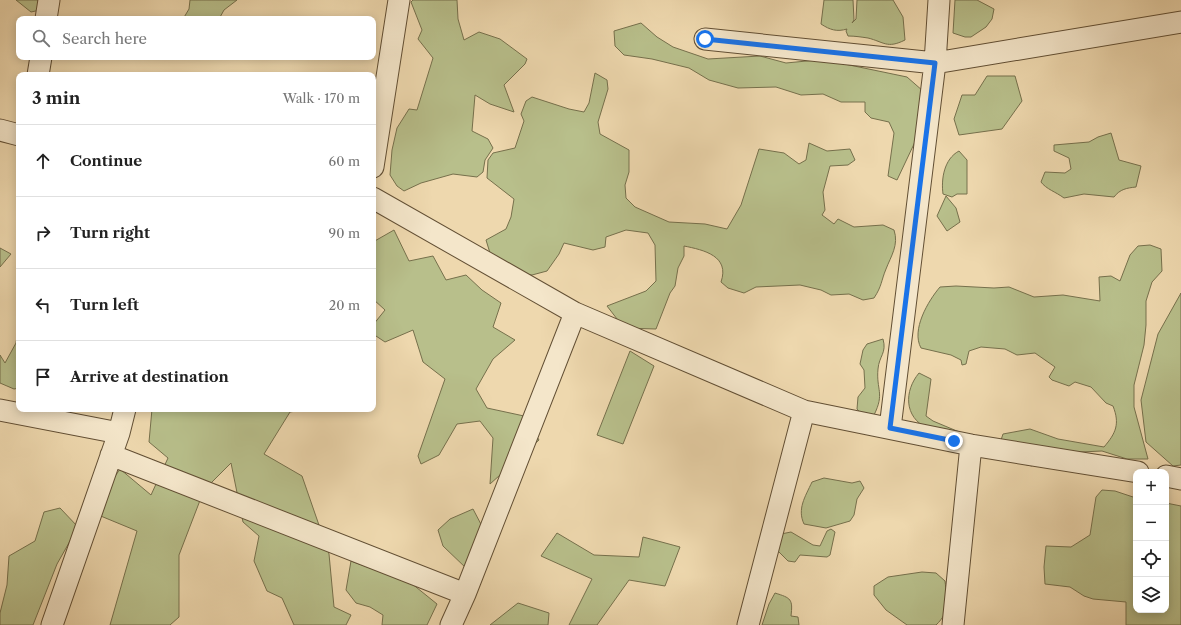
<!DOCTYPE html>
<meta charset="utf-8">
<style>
:root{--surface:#fff;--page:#f6f6f6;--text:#222;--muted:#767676;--line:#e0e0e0}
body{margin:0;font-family:"Libre Caslon Text",serif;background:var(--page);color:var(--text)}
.controls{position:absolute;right:12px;bottom:12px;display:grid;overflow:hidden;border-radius:8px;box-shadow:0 2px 10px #0003}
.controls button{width:36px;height:36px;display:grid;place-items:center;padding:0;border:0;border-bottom:1px solid var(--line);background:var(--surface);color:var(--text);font:20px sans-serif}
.stop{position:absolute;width:12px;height:12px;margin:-9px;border:3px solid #1a73e8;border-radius:50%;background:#fff}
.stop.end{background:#1a73e8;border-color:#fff;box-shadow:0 1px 4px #0008}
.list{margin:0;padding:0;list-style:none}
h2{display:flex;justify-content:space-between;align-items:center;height:52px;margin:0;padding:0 16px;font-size:17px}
h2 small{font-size:13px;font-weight:400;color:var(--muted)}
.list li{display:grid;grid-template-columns:26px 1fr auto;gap:12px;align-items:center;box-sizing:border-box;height:72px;padding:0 16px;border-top:1px solid var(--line)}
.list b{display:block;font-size:15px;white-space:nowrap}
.list em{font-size:13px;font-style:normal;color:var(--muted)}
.icon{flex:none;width:22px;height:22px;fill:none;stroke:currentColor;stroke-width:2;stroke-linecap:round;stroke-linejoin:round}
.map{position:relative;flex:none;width:1181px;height:625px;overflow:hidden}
.search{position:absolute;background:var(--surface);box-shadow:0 2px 10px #0003;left:16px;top:16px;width:360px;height:44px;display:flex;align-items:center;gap:10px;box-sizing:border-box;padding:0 14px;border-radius:8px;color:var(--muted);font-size:15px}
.panel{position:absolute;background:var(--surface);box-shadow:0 2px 10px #0003;left:16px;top:72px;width:360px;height:340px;border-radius:8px}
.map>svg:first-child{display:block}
.green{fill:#b8bf8b;stroke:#76704c}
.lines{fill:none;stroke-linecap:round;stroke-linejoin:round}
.street-casing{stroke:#624f34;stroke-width:23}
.street{stroke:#f4e6ca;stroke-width:21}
.route{stroke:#1a73e8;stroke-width:5}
</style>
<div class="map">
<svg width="1181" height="625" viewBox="0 0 1181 625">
<rect width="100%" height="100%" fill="#eed8ae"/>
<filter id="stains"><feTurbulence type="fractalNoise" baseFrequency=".005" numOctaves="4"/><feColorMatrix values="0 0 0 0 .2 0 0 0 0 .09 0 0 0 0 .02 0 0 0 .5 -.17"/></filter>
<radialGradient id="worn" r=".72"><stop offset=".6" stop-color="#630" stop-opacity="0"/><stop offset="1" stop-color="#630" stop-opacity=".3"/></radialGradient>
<path class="green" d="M16,0h33l-9,10 -9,2z
M190,0h47l-13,10 -5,9h-36l6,-10z
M413,0h44l1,19 6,21 15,-8 21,7 27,20 -2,5 -21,21 10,27 -24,-8 -15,-9 -3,36 16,8 5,9 -8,12 -2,12 -6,5 -24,-3 -32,9 -17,8 -7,-5 -7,-11 2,-25 5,-22 12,-19 8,1 16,-52 -15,-19 4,-9 -11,-28z
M824,0h29l1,20 -2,3 4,-4 1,-19h36l10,17 2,23c-18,9 -21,2 -37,-2 -7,-1 -13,-2 -20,-2l-2,-5 1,-2c-10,3 -17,1 -26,-5z
M955,0h22l17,9 -2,10 -6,8 -15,10h-6l-12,-4z
M641,23l16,14 16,10 35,12 52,-3 26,7 31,-3 18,2 72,15 16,14v34l-26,55 -9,-4 6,-43 -5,-11 -18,-4 -6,-6v-10h-24l-18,-8 -22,1 -25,-8 -38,1 -29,-8 -20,-12 -37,-9 -28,-4 -9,-9 -1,-15z
M595,73l12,7 1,9 -10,33 2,12 29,16v22l-4,13 1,13 9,9 34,15 36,2 22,5 14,-24 18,-56 25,4 15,11 7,-4 3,-17 18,8 23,-2 5,11 -7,5 -18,1 -7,26 2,18 -3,5 12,9 4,-5 16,8 29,-2 11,5c5,15 -3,26 -8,39 -5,12 -4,17 -12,29l-11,2 -14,-6 -18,1 -10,-5 -21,-5 -44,2 -12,6 -16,-5 -7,-6c9,-26 -17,-32 -37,-36v10l-6,12 -3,18 -5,7 -14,36 -32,-1 -17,-22 39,-15 10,-10 -1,-36 -7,-12 -22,-3 -20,7 -1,10 -12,3 -29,-7 -5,11 -12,17 -15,4 -20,-2 -22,-20 -4,-13 20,-11 5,-12 3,-18 -27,-21 1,-18 5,-7 22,-5 9,-27 -3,-7 5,-13 6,-4 37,12 15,3 5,-9z
M987,76h28l7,25 -20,28 -43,6 -5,-16 8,-24h13z
M1111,133l8,27 22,6 -5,21c-9,1 -16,2 -22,10l-30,-3 -20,4c-8,-6 -18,-9 -23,-16l4,-10 20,1 6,-4 -2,-11 -15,-7v-6l35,-3 9,-5z
M959,151l8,9v34h-10l-5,3 -9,-3c-2,-15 1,-35 16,-43z
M946,196l10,12 4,14 -13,9 -10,-15z
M394,230l15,31 24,-5 13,24 20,-5 16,15 19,13 -8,24 22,13 -22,19 -17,30 11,19 37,8 15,24 -49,44 3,-46 -13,-17 -23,3 -18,31 -18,9 -3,-8 27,-77 -22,-17 -10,-32 -28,12 -12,-8v-9l12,-15 -12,-11v-57z
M1150,245l11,4 1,22 -10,11 -6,19v24l-2,20 -10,40v22l14,52h-21l-25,-8 -43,2 -15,-1 -12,14 -18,-4 -16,-13 5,-15 27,-5 28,10 46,8c12,-14 16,-23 9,-41l-7,-3 -15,-16 -16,-5 -6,4 -17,-6 -3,-3 6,-10 -20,-14 -18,2 -12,-6 -24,-2 -12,4 -3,13 -4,1 -1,-5 -10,-5 -30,-7c-10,-18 7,-47 19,-61l16,-1 38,2 15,-1 25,10 29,-2 37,6 -1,-24 12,-1 9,5 10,-26 8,-9z
M0,248l11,6 -11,13z
M1181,293v172l-8,1 -27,-24 -5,-42 17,-66z
M19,322v66l-5,1 -14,-6v-28l5,8 11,-20z
M883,339c4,14 -4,17 -5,30 -2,21 7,24 -4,46l-10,2 -7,-8 1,-12 7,-9 -1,-18 -4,-6 3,-14 4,-6z
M630,351l24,15 -31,78 -26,-9z
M919,373l12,6 -5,37 7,5 31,13c-11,-2 -27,-1 -37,-6 -23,-11 -23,-37 -8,-55z
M152,409h156l-18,3 -26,42 38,22 27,78 5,53 17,8 -5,10h-52l-12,-27 -15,-7 -13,-30 5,-25 -16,-14 -12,-59 -27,27 -25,65v62l-9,8h-60l27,-94 -46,-19 29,-43 31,26 17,-37 -19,-16z
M824,478l28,5 8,-2 4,7 -7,11 -3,16 -4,6 -24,7 -22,-4c-7,-15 1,-27 8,-42z
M1102,490l13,1 21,7v112h30v-107l15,3v119h-55v-23l-33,-3 -9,-3 -14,-9 -25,-3 -1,-17 2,-21 25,1 19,-12 6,-38z
M60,508l18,19 -21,37 -24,61h-33v-12l7,-28 2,-29 26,-15 9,-29z
M473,509l11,21 -17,39 -24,-23 -5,-16 12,-11z
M831,529l4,3 -5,23 -3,2 -27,-2 -5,7 -7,-1 -11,-11 4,-16 10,-2 22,13 7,1 7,-15z
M557,533l37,22 45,2 4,-20 37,10 -15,39 -36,-6 -32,45h-28l23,-46 -51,-23z
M351,561l60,22 26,21 -10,21h-45l1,-10 -13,-8 -14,-4 -10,-13z
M922,572l14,1 9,8c2,18 6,30 -9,44h-29l-21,-15 -12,-15v-9l14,-9z
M775,593c16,5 18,6 16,23l7,1 1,8h-37l7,-21z
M518,603l31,10 -1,12h-58z"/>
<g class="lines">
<defs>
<path id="street" d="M46,19l3,-19
M705,39l230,24 246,-41
M38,75l3,-18
M0,130l19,5
M373,167l26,-167
M373,198l202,115 229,98 167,34 167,27
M0,410l119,23
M890,428l45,-365 4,-63
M111,455l354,139
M1166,476l15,3
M52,625l67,-192 6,-24
M451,625l14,-31 110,-281
M748,625l56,-214
M953,625l18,-180"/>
</defs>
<use href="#street" class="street-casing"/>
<use href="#street" class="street"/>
</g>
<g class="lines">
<path class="route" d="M705,39l230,24 -45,365 64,13"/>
</g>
<rect width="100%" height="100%" filter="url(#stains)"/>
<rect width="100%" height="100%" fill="url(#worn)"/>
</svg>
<div class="controls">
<button>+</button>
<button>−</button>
<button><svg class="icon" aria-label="locate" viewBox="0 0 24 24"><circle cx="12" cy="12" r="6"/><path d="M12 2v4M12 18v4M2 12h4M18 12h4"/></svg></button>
<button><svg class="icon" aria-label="layers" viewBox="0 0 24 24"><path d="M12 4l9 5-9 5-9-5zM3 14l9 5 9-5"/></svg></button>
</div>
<div class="stop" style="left:705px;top:39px"></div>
<div class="stop end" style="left:954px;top:441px"></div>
<div class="search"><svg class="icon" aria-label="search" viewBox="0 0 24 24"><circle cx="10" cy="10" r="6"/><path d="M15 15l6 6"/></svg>Search here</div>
<section class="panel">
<h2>3 min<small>Walk · 170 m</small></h2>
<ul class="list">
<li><svg class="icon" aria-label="ahead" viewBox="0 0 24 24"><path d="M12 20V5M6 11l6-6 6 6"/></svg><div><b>Continue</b></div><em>60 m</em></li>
<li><svg class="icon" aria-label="right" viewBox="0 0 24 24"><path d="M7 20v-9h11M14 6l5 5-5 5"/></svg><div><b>Turn right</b></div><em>90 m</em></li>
<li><svg class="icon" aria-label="left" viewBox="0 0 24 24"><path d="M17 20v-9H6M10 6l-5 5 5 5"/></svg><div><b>Turn left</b></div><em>20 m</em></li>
<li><svg class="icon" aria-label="arrive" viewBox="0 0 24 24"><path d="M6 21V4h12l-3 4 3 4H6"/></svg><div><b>Arrive at destination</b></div></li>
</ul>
</section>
</div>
